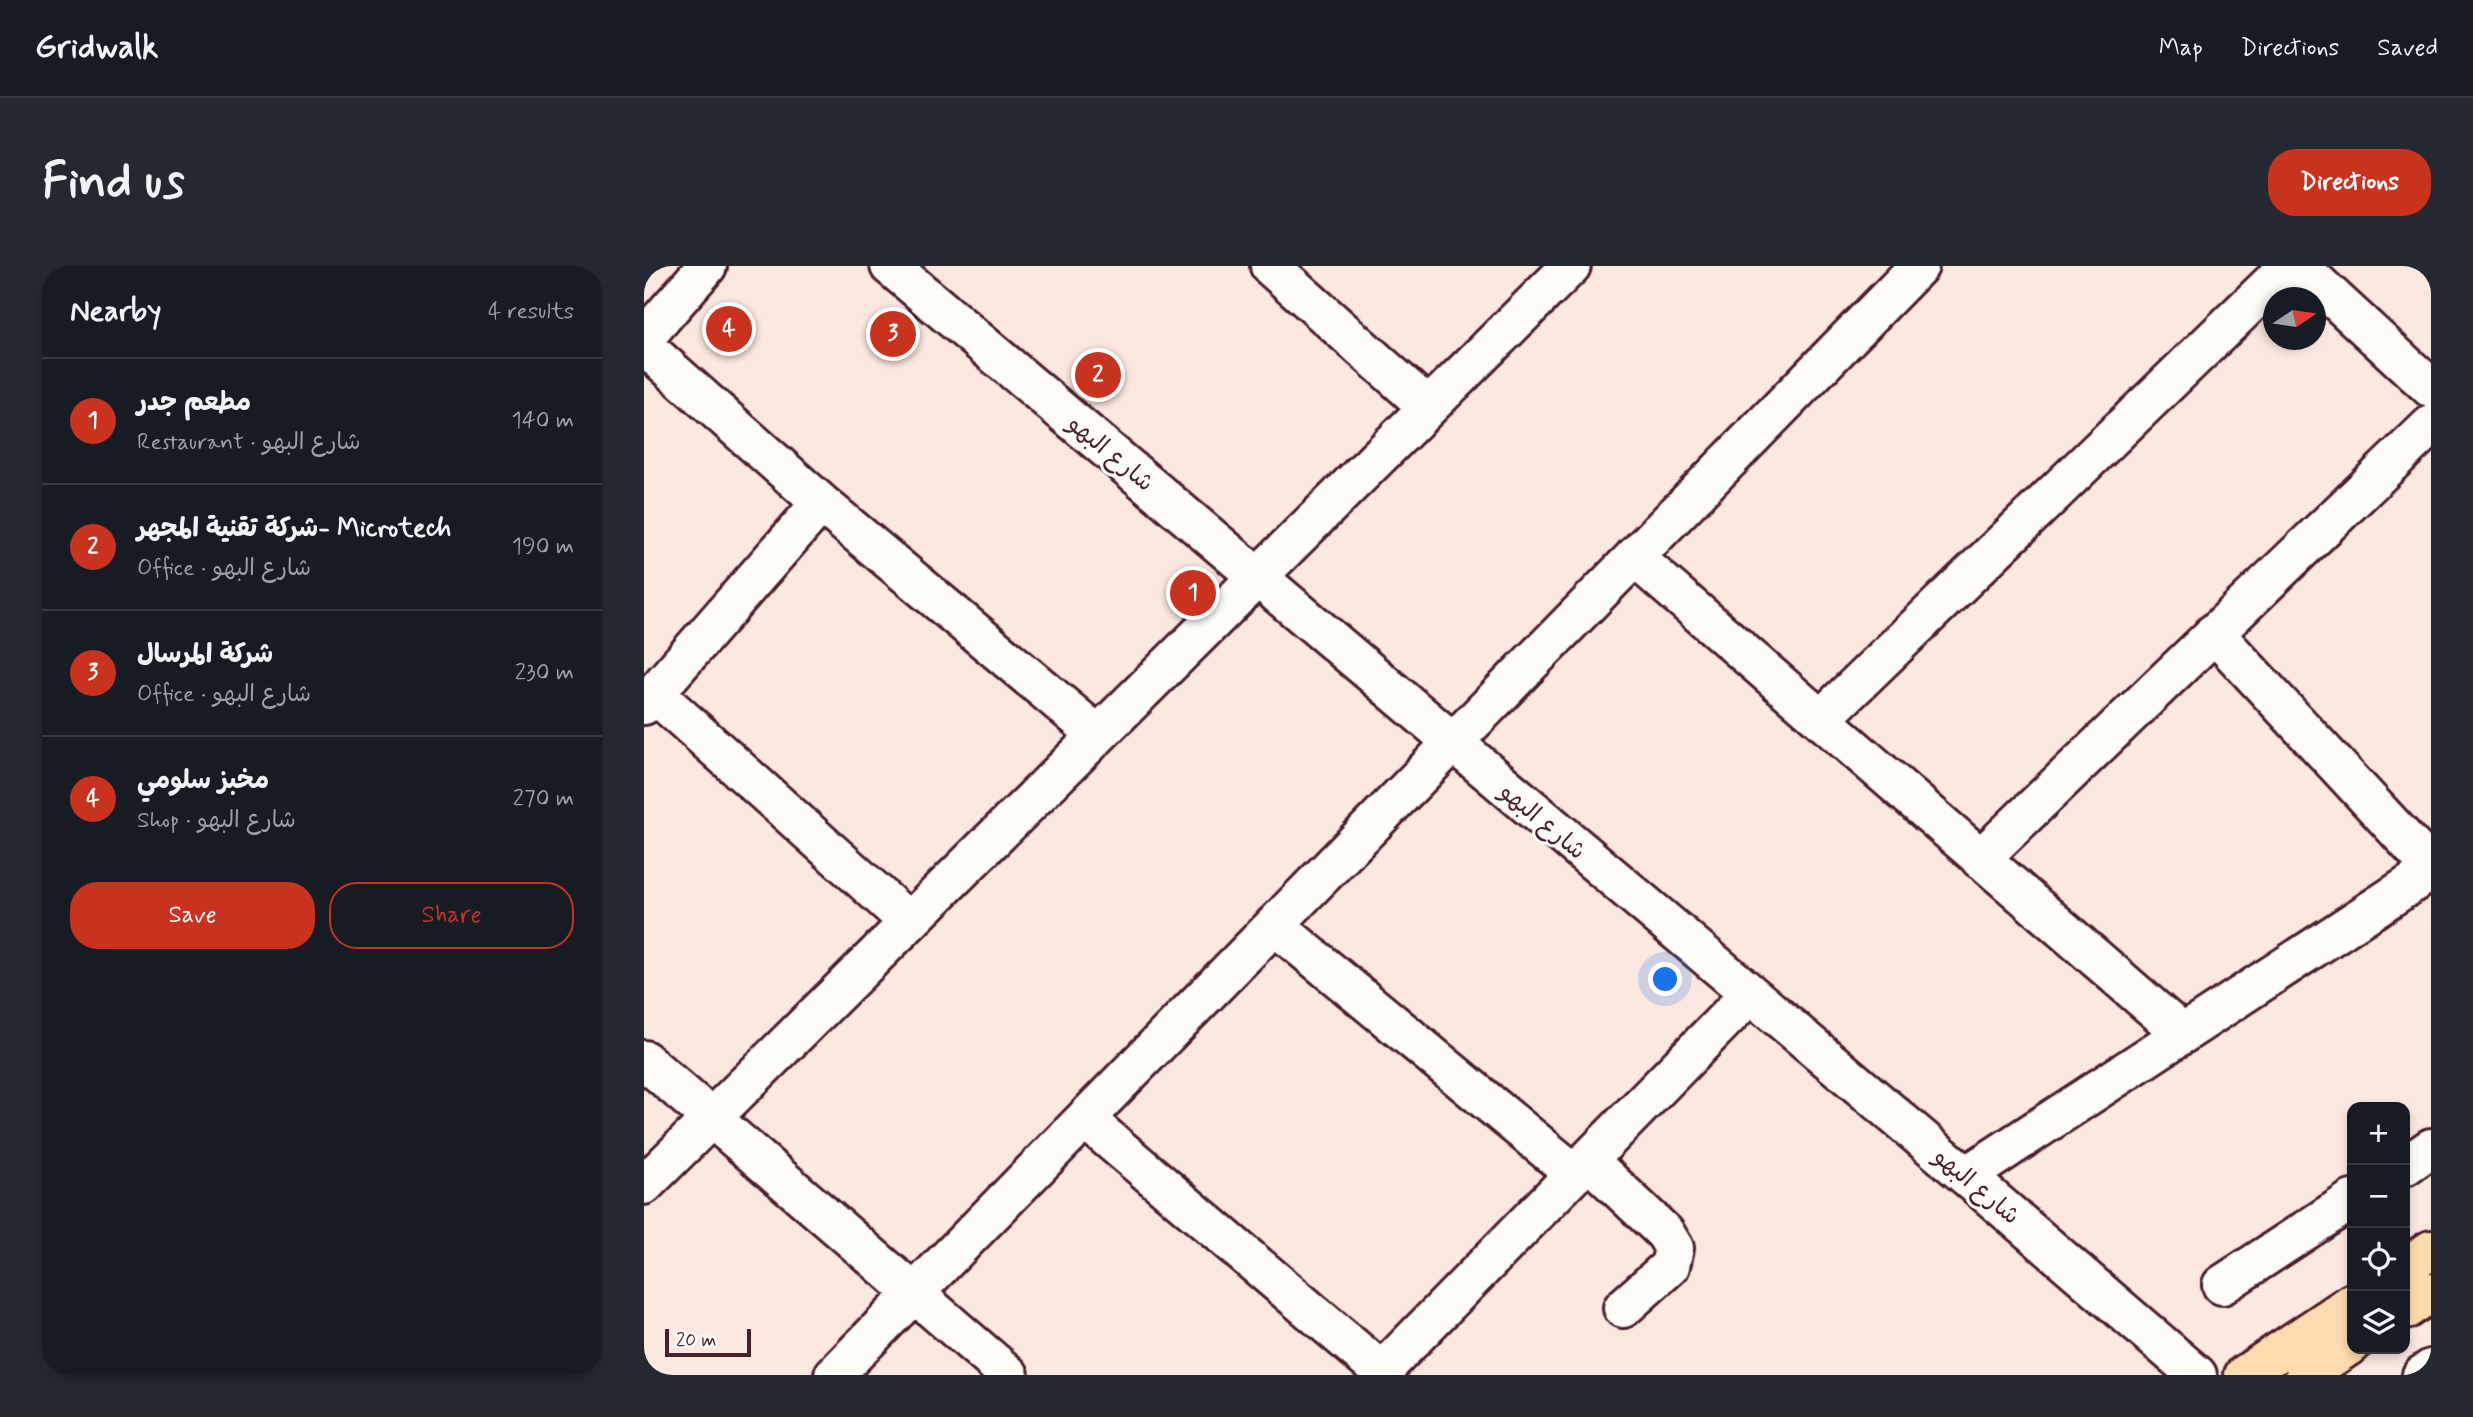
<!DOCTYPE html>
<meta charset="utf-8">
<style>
:root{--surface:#171b24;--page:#242831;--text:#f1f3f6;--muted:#9ea1a6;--line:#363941;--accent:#c8321e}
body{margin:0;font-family:Mynerve,"Playpen Sans Arabic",sans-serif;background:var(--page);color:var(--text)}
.controls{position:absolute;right:21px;bottom:21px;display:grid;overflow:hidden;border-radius:14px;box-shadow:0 4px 10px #0003}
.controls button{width:63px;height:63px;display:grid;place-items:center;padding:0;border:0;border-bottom:2px solid var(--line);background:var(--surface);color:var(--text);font:35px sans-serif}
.compass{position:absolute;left:1619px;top:21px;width:63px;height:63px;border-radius:50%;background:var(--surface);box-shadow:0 4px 10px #0003;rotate:77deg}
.scale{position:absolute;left:21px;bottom:18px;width:86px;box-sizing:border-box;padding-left:7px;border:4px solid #4a1f2b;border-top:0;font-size:19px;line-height:24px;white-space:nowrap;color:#4a1f2b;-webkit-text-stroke:5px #fdfcf7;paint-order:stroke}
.you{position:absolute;left:1022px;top:714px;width:24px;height:24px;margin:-18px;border:5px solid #fff;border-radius:50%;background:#1a73e8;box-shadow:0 0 0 10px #1a73e833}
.badge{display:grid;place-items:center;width:46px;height:46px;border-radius:50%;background:var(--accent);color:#fff;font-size:23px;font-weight:700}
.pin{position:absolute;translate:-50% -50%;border:4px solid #fff;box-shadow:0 2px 7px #0006}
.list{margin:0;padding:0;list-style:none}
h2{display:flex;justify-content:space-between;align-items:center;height:91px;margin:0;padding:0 28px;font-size:30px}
h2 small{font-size:23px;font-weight:400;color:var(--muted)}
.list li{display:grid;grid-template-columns:46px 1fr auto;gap:21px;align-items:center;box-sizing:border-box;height:126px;padding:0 28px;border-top:2px solid var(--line)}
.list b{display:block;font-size:26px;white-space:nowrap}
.list p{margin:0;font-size:23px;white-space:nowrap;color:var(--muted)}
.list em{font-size:23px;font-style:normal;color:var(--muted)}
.actions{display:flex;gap:14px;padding:21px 28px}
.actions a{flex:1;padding:16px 0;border:2px solid var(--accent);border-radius:28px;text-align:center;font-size:24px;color:var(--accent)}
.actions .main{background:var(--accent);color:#fff}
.icon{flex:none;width:38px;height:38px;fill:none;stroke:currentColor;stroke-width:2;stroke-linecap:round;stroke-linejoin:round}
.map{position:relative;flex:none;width:1787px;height:1109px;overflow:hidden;border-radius:28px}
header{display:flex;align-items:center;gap:42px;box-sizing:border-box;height:98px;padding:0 35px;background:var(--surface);border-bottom:2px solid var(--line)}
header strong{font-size:33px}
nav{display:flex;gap:38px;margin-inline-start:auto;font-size:24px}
.intro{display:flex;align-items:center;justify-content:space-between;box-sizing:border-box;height:168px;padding:0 42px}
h1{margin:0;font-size:49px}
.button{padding:18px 32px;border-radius:28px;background:var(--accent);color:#fff;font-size:24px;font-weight:700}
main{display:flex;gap:42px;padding:0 42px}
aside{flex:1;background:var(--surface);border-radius:28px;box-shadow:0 4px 10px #0003}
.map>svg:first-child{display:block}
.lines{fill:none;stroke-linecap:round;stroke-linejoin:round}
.minor-casing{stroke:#4a1f2b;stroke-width:44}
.major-casing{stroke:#4a1f2b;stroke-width:44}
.minor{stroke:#fdfcf7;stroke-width:38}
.major{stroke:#fedbac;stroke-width:38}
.labels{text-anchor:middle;stroke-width:6;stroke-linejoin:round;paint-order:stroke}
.street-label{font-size:24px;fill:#4a1f2b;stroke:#fdfcf7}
</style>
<header>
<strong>Gridwalk</strong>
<nav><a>Map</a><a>Directions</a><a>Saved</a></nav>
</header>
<div class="intro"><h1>Find us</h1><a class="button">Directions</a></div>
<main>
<aside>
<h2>Nearby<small>4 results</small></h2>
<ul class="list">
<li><span class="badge">1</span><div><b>مطعم جدر</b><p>Restaurant · شارع البهو</p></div><em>140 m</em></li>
<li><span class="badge">2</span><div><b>شركة تقنية المجهر- Microtech</b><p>Office · شارع البهو</p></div><em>190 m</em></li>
<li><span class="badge">3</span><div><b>شركة المرسال</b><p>Office · شارع البهو</p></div><em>230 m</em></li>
<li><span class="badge">4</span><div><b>مخبز سلومي</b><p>Shop · شارع البهو</p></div><em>270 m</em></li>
</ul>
<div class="actions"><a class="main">Save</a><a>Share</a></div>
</aside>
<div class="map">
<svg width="1787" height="1109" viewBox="0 0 1787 1109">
<rect width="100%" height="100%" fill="#fbe8e1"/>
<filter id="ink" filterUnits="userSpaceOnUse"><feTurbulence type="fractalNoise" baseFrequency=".0143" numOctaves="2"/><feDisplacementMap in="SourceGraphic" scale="14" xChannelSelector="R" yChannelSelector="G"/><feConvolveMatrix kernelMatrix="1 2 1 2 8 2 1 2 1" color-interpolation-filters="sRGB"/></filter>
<g filter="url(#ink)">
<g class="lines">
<defs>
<path id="minor" d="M246,0l1076,910 231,199
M626,0l158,141
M1655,0l132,122
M0,72l63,-72
M0,80l177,157 277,232
M990,291l549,477
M1570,367l217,234
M10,427l255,229
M0,439l177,-202
M1177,453l468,-453
M1336,593l451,-434
M630,659l301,249
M0,794l365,315
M441,853l301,256
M944,894l77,73 9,15 -4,18 -47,42
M1761,900l26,-18
M1322,910l465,-305
M0,919l927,-919
M1578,1019l130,-85
M738,1105l367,-376
M190,1109l1085,-1109
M1778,1109l9,-6"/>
<path id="major" d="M1761,1001l26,-17
M1761,1044l26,-17
M1600,1109l108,-72
M1661,1109l47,-31"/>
</defs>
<use href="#minor" class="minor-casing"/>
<use href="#major" class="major-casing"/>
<use href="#minor" class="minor"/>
<use href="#major" class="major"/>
</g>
</g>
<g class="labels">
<g class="street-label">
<text transform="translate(467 187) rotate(40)" y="8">شارع البهو</text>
<text transform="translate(899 555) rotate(40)" y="8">شارع البهو</text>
<text transform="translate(1333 920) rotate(40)" y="8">شارع البهو</text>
</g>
</g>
</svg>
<div class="controls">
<button>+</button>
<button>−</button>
<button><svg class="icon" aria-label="locate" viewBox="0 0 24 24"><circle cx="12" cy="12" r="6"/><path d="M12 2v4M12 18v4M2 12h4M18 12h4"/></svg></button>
<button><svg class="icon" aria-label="layers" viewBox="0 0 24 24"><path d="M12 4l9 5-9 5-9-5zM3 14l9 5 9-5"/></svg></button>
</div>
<svg class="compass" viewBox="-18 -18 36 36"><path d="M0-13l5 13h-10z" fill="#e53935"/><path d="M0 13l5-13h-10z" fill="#9ea1a6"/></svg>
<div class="scale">20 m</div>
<div class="you"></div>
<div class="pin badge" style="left:549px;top:327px">1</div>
<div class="pin badge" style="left:454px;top:109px">2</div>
<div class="pin badge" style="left:249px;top:68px">3</div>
<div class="pin badge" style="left:85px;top:63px">4</div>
</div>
</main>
